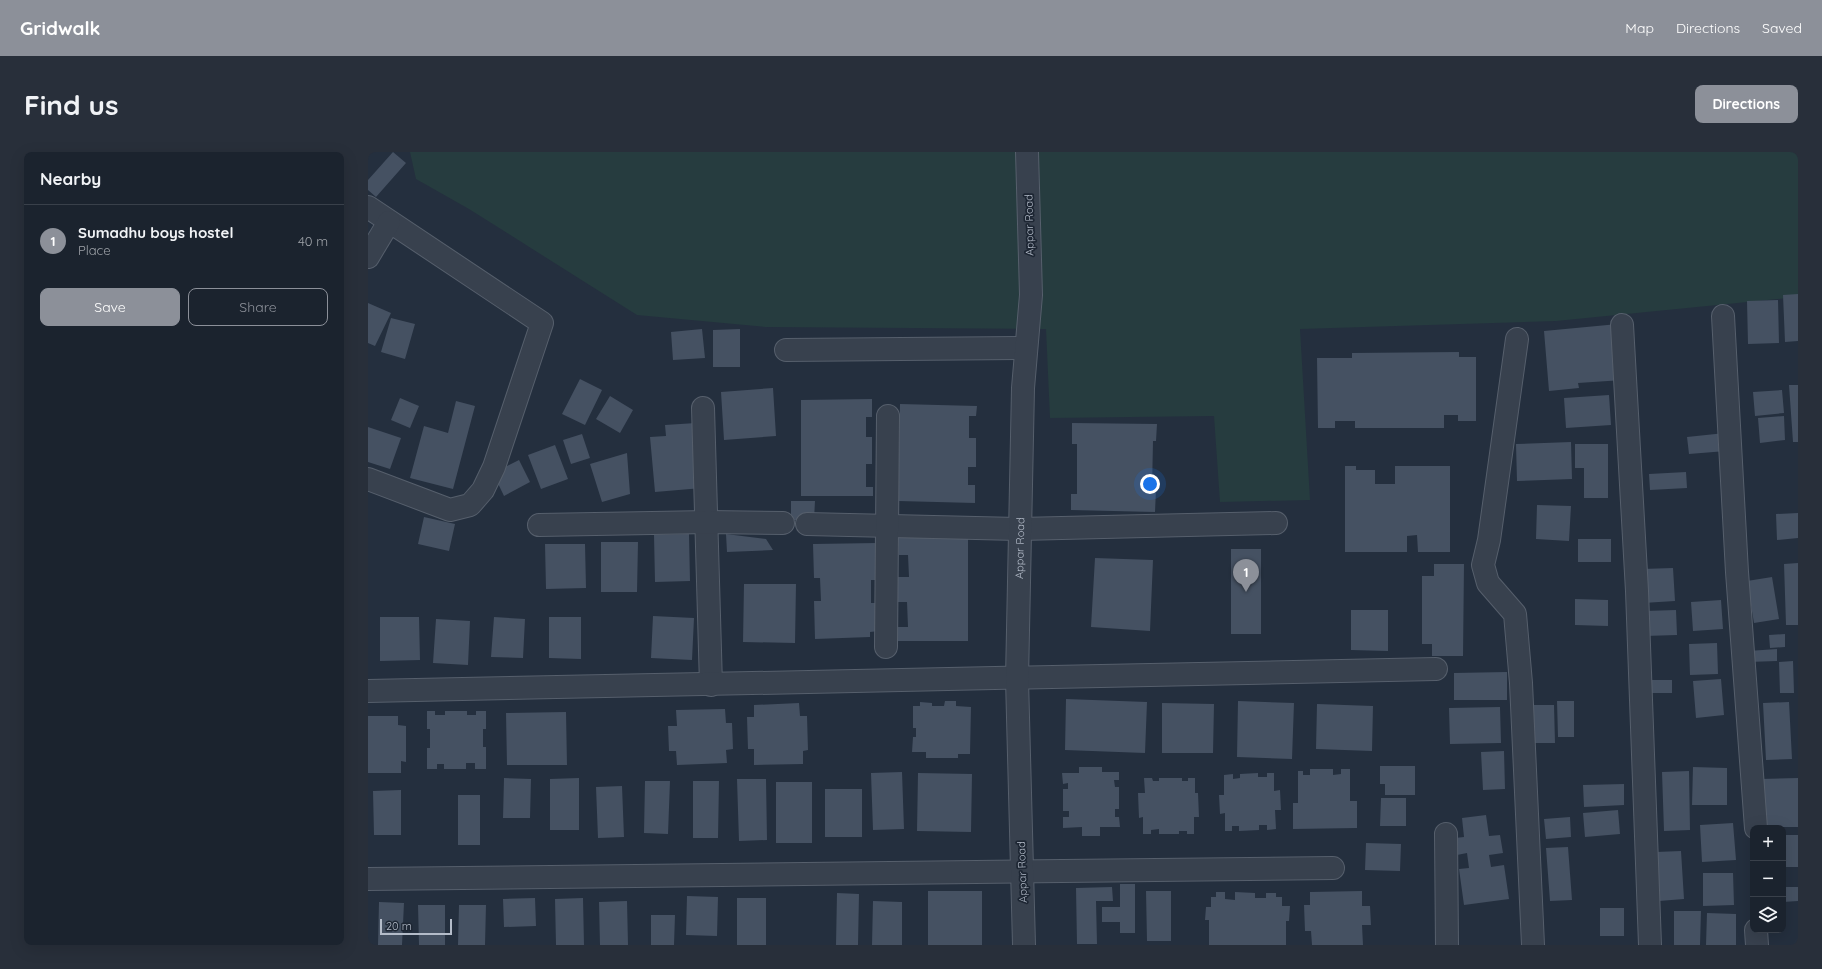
<!DOCTYPE html>
<meta charset="utf-8">
<style>
:root{--surface:#1b232e;--page:#282f3a;--text:#f1f3f6;--muted:#a0a4aa;--line:#39404a;--accent:#8c9099}
body{margin:0;font-family:Quicksand,sans-serif;background:var(--page);color:var(--text)}
.controls{position:absolute;right:12px;bottom:12px;display:grid;overflow:hidden;border-radius:8px;box-shadow:0 4px 16px #0002}
.controls button{width:36px;height:36px;display:grid;place-items:center;padding:0;border:0;border-bottom:1px solid var(--line);background:var(--surface);color:var(--text);font:20px sans-serif}
.scale{position:absolute;left:12px;bottom:10px;width:72px;box-sizing:border-box;padding-left:4px;border:2px solid #b4bcc9;border-top:0;font-size:11px;line-height:14px;white-space:nowrap;color:#b4bcc9;-webkit-text-stroke:3px #1d2633;paint-order:stroke}
.you{position:absolute;left:782px;top:332px;width:14px;height:14px;margin:-10px;border:3px solid #fff;border-radius:50%;background:#1a73e8;box-shadow:0 0 0 6px #1a73e833}
.badge{display:grid;place-items:center;width:26px;height:26px;border-radius:50%;background:var(--accent);color:#fff;font-size:13px;font-weight:700}
.pin{position:absolute;translate:-50% -33px;filter:drop-shadow(0 1px 2px #0008)}
.pin::after{content:'';position:absolute;top:21px;width:14px;height:12px;background:inherit;clip-path:polygon(0 0,100% 0,50% 100%)}
.list{margin:0;padding:0;list-style:none}
h2{display:flex;justify-content:space-between;align-items:center;height:52px;margin:0;padding:0 16px;font-size:17px}
h2 small{font-size:13px;font-weight:400;color:var(--muted)}
.list li{display:grid;grid-template-columns:26px 1fr auto;gap:12px;align-items:center;box-sizing:border-box;height:72px;padding:0 16px;border-top:1px solid var(--line)}
.list b{display:block;font-size:15px;white-space:nowrap}
.list p{margin:0;font-size:13px;white-space:nowrap;color:var(--muted)}
.list em{font-size:13px;font-style:normal;color:var(--muted)}
.actions{display:flex;gap:8px;padding:12px 16px}
.actions a{flex:1;padding:9px 0;border:1px solid var(--accent);border-radius:8px;text-align:center;font-size:14px;color:var(--accent)}
.actions .main{background:var(--accent);color:#fff}
.icon{flex:none;width:22px;height:22px;fill:none;stroke:currentColor;stroke-width:2;stroke-linecap:round;stroke-linejoin:round}
.map{position:relative;flex:none;width:1430px;height:793px;overflow:hidden;border-radius:8px}
header{display:flex;align-items:center;gap:24px;box-sizing:border-box;height:56px;padding:0 20px;background:var(--accent);color:#fff}
header strong{font-size:19px}
nav{display:flex;gap:22px;margin-inline-start:auto;font-size:14px}
.intro{display:flex;align-items:center;justify-content:space-between;box-sizing:border-box;height:96px;padding:0 24px}
h1{margin:0;font-size:28px}
.button{padding:10px 18px;border-radius:8px;background:var(--accent);color:#fff;font-size:14px;font-weight:700}
main{display:flex;gap:24px;padding:0 24px}
aside{flex:1;background:var(--surface);border-radius:8px;box-shadow:0 4px 16px #0002}
.map>svg:first-child{display:block}
.green{fill:#263c3f}
.building{fill:#455162}
.lines{fill:none;stroke-linecap:round;stroke-linejoin:round}
.minor-casing{stroke:#565f6c;stroke-width:24}
.minor{stroke:#38414e;stroke-width:22}
.labels{text-anchor:middle;stroke-width:3.5;stroke-linejoin:round;paint-order:stroke}
.street-label{font-size:11px;fill:#b4bcc9;stroke:#1d2633}
</style>
<header>
<strong>Gridwalk</strong>
<nav><a>Map</a><a>Directions</a><a>Saved</a></nav>
</header>
<div class="intro"><h1>Find us</h1><a class="button">Directions</a></div>
<main>
<aside>
<h2>Nearby<small></small></h2>
<ul class="list">
<li><span class="badge">1</span><div><b>Sumadhu boys hostel</b><p>Place</p></div><em>40 m</em></li>
</ul>
<div class="actions"><a class="main">Save</a><a>Share</a></div>
</aside>
<div class="map">
<svg width="1430" height="793" viewBox="0 0 1430 793">
<rect width="100%" height="100%" fill="#242f3e"/>
<path class="green" d="M42,0h1388v145l-242,24 -256,8 10,171 -90,2 -6,-86 -164,2 -4,-89 -280,-2 -129,-12 -168,-106 -53,-30z"/>
<path class="building" d="M25,0l13,11 -30,34 -8,-7v-10z
M1430,142v47l-13,1 -2,-47z
M1410,148l1,43 -31,1 -1,-43z
M0,151l23,10 -16,33 -7,-3z
M23,166l24,6 -10,35 -24,-7z
M1250,172l5,56 -45,3 1,5 -30,3 -5,-60z
M334,177l3,29 -32,2 -2,-28z
M372,177v38h-27v-37z
M1091,200v5h17v64h-18v-6h-14v13h-89v-7h-20v7h-17l-1,-70h35v-5z
M212,227l22,11 -17,35 -23,-11z
M1421,233h9v57h-5z
M405,236l3,48 -52,4 -3,-48z
M1414,238l2,23 -29,3 -2,-24z
M1241,243l2,30 -45,3 -2,-30z
M242,244l23,14 -13,23 -24,-14z
M32,246l19,8 -9,22 -19,-8z
M504,247v18h-6v20h6v27h-6v23h7v9h-72v-96z
M88,249l19,5 -22,83 -43,-11 14,-52 24,7z
M532,252l77,2 -1,10h-7v22h7v29h-8v18h7v18l-77,-2z
M1416,264l1,24 -25,3 -2,-25z
M328,271l6,65 -47,4 -5,-55 16,-1 -1,-11z
M704,271l85,1 -1,17h-3l-1,49h4l-1,22 -84,-2v-16h6v-50h-5z
M0,275l33,11 -11,31 -22,-7z
M1357,281l1,18 -37,3 -2,-17z
M214,282l8,24 -19,6 -8,-24z
M1203,290l1,37 -55,2 -1,-37z
M1207,292h33v54h-24v-30h-9z
M187,293l13,34 -27,10 -13,-34z
M259,301l3,41 -28,8 -12,-38z
M151,308l11,22 -26,14 -11,-23z
M977,314h11v4h19v14h20v-18h55v86h-32l-1,-17 -10,1v16h-62z
M1318,320l1,16 -37,2 -1,-16z
M423,349h24l-1,19h-23z
M1169,353l34,1 -2,35 -33,-2z
M1430,361v25l-21,2 -1,-26z
M56,365l31,7 -6,27 -31,-7z
M321,382l1,47 -35,1 -1,-47z
M358,382l40,5 7,11 -46,2z
M531,385h69v104h-71v-14h11l-1,-25h-10v-25h12l-1,-22h-9z
M1210,387h33v23h-33z
M233,390h37l-1,50h-36z
M509,391l1,37h-7v23h8v28l-9,1v5l-55,2 -1,-38h7l-1,-23h-6l-1,-34z
M177,392h40l1,44 -40,1z
M863,397h30v85h-30z
M727,406l58,2 -3,71 -59,-4z
M1430,411v62h-12l-2,-61z
M1066,412h30l-1,92h-31v-12h-10v-68h12z
M1305,416l2,33 -32,2 -1,-34z
M1404,425l7,42 -25,4 -7,-42z
M376,432h52l-1,59 -52,-1z
M1207,447l33,1v26l-33,-1z
M1353,448l2,29 -30,2 -2,-29z
M983,458h37v41l-37,-1z
M1308,458l1,25 -32,1 -1,-25z
M285,464l41,2 -2,42 -41,-2z
M12,465h39l1,43 -40,1z
M126,465l31,2 -2,39 -32,-1z
M181,465h32v42l-32,-1z
M68,467l34,2 -2,44 -35,-2z
M1417,482v13l-15,1 -1,-13z
M1349,491l1,31 -28,1 -1,-31z
M1409,497v12l-29,1v-11z
M1425,509l1,32h-14l-1,-31z
M1139,520v28h-53v-27z
M1353,527l3,36 -28,3 -3,-37z
M1275,528h29v13h-29z
M698,547l81,3 -2,51 -80,-3z
M577,549h11v5l15,1 -1,47h-12v4h-32v-6h-14l1,-15h3v-9h-3v-22h7v-4l12,1v3h12z
M870,549l56,2 -2,56 -55,-2z
M1189,549h17v36h-16z
M1421,550l3,57 -26,1 -3,-57z
M431,551l1,13h7l1,34 -5,1v13l-49,1v-16h-6l-1,-32h7v-12z
M794,551l52,1 -1,49h-51z
M949,552l56,2 -1,45 -56,-2z
M1166,553h20l1,38h-21z
M1132,555l1,36 -51,1 -1,-36z
M357,557l1,14h6l1,26 -7,1 1,13 -50,2 -1,-14h-7l-1,-25h9l-1,-16z
M59,559h8v4h10v-4h22v4h9v-4h10v18h-3v18h3v22h-11v-6h-9v6h-22v-5h-7v5h-10v-21h3v-19h-3z
M198,560l1,53h-60l-1,-52z
M0,564h30v9l8,1v36l-5,-1v12h-33z
M1136,599l1,38 -22,1 -2,-38z
M1012,614h35v29h-30v-11h-5z
M711,615h23v5h17v8h-5l1,7h4v22h-4v8h4l1,10h-20v9h-18v-9l-19,1v-11h6v-6h-6v-22h5v-6l-5,1 -1,-11h17z
M1325,615l34,1v37h-35z
M942,617h23v6l8,-1v-5h9v32h7v27l-64,1v-26h5v-32h5v4h7z
M1321,619l1,59 -26,1 -2,-59z
M534,620l2,57 -31,1 -2,-57z
M550,621l54,1 -1,58 -54,-1z
M890,621v4h9v-4h7v18l6,-1 1,20h-6l1,19 -9,1v-5h-8v5l-20,1v-5h-7v5h-7v-18l-5,1 -1,-19h5v-20l9,-1v5l7,-1v-4z
M136,626l27,1 -1,39h-27z
M211,626v52h-29v-51z
M776,626h8l1,3h6v-3h23v3h6v-3h7v15h3l1,24h-5v17h-7v-3h-8v3h-20v-5l-8,1v4h-8v-17l-4,1 -1,-25h7z
M1430,626v49h-37l-1,-48z
M369,627h29l1,61 -28,1z
M277,629h25l-2,53 -24,-1z
M325,629h26l-1,57h-25z
M408,630h36v61h-36z
M1256,632v21l-40,2 -1,-22z
M254,634l2,51 -26,1 -2,-51z
M457,637h37v48h-37z
M33,638v45h-27l-1,-44z
M90,643h22v50h-22z
M1013,646h25v28h-26z
M1250,658l2,24 -35,3 -2,-24z
M1118,663l3,21 11,-1 3,18 -14,2 2,12 13,-2 5,34 -45,6 -5,-36 10,-1 -2,-15 -10,2 -2,-17 9,-1 -2,-19z
M1202,665l1,20 -25,2 -2,-20z
M1365,671l3,37 -34,2 -2,-37z
M1415,683h15v32h-15z
M998,691l35,1 -1,27 -35,-1z
M1200,695l4,53 -22,1 -4,-53z
M1313,699l3,48 -25,2 -3,-49z
M1335,721h30l1,32 -31,1z
M752,732h15v49h-15v-11h-18v-15h18z
M744,735l1,14h-17l1,43h-20l-1,-56z
M1415,735h15v14l-15,1z
M560,739h54v54h-54z
M778,739h25v50h-24z
M994,739v15h8l1,19h-9l1,20h-51l-1,-14h-6l-1,-26h6v-13z
M848,740h9v7l10,1v-8l20,1v5h11v-5h10v4h6v9h8l-1,15h-3v24h-77v-25h-4l1,-13h5v-10h5z
M469,741l22,1 -1,51h-22z
M319,744l31,1 -1,39 -31,-1z
M167,746l1,28 -32,1 -1,-28z
M215,746l1,47h-28l-1,-46z
M369,746h29v47h-29z
M259,749l1,44h-28l-1,-43z
M505,749l29,1v43h-30z
M11,750l25,1 -2,42h-24z
M50,753h27v40h-26z
M91,753h27l-1,40h-27z
M1232,756h24v28h-24z
M1306,759h27l-1,34h-26z
M1339,761l29,1v31h-30z
M283,763h24l-1,30h-23z"/>
<g class="lines">
<defs>
<g id="minor">
<path d="M0,55l174,116 -48,144 -11,23 -13,15 -20,5 -82,-31"/>
<path d="M0,105l21,-35"/>
<path d="M1355,164l14,256 19,256"/>
<path d="M1254,173l15,266 13,354"/>
<path d="M1149,187l-28,201 -6,25 5,18 27,31 6,69 12,262"/>
<path d="M418,198l240,-2"/>
<path d="M335,256l8,277"/>
<path d="M439,372l213,5 256,-6"/>
<path d="M171,373l169,-3 75,1"/>
<path d="M518,495l2,-231"/>
<path d="M0,539l1068,-22"/>
<path d="M1078,682l1,111"/>
<path d="M0,727l965,-11"/>
<path d="M1388,778l1,15"/>
<path id="s1" d="M656,793l-7,-266 6,-291 8,-93 -4,-143"/>
</g>
</defs>
<use href="#minor" class="minor-casing"/>
<use href="#minor" class="minor"/>
</g>
<g class="labels">
<g class="street-label">
<text transform="translate(661 73) rotate(-91)" y="4">Appar Road</text>
<text dy="4" stroke="none"><textPath href="#s1" startOffset="397">Appar Road</textPath></text>
<text transform="translate(654 720) rotate(-92)" y="4">Appar Road</text>
</g>
</g>
</svg>
<div class="controls">
<button>+</button>
<button>−</button>
<button><svg class="icon" aria-label="layers" viewBox="0 0 24 24"><path d="M12 4l9 5-9 5-9-5zM3 14l9 5 9-5"/></svg></button>
</div>
<div class="scale">20 m</div>
<div class="you"></div>
<div class="pin badge" style="left:878px;top:440px">1</div>
</div>
</main>
